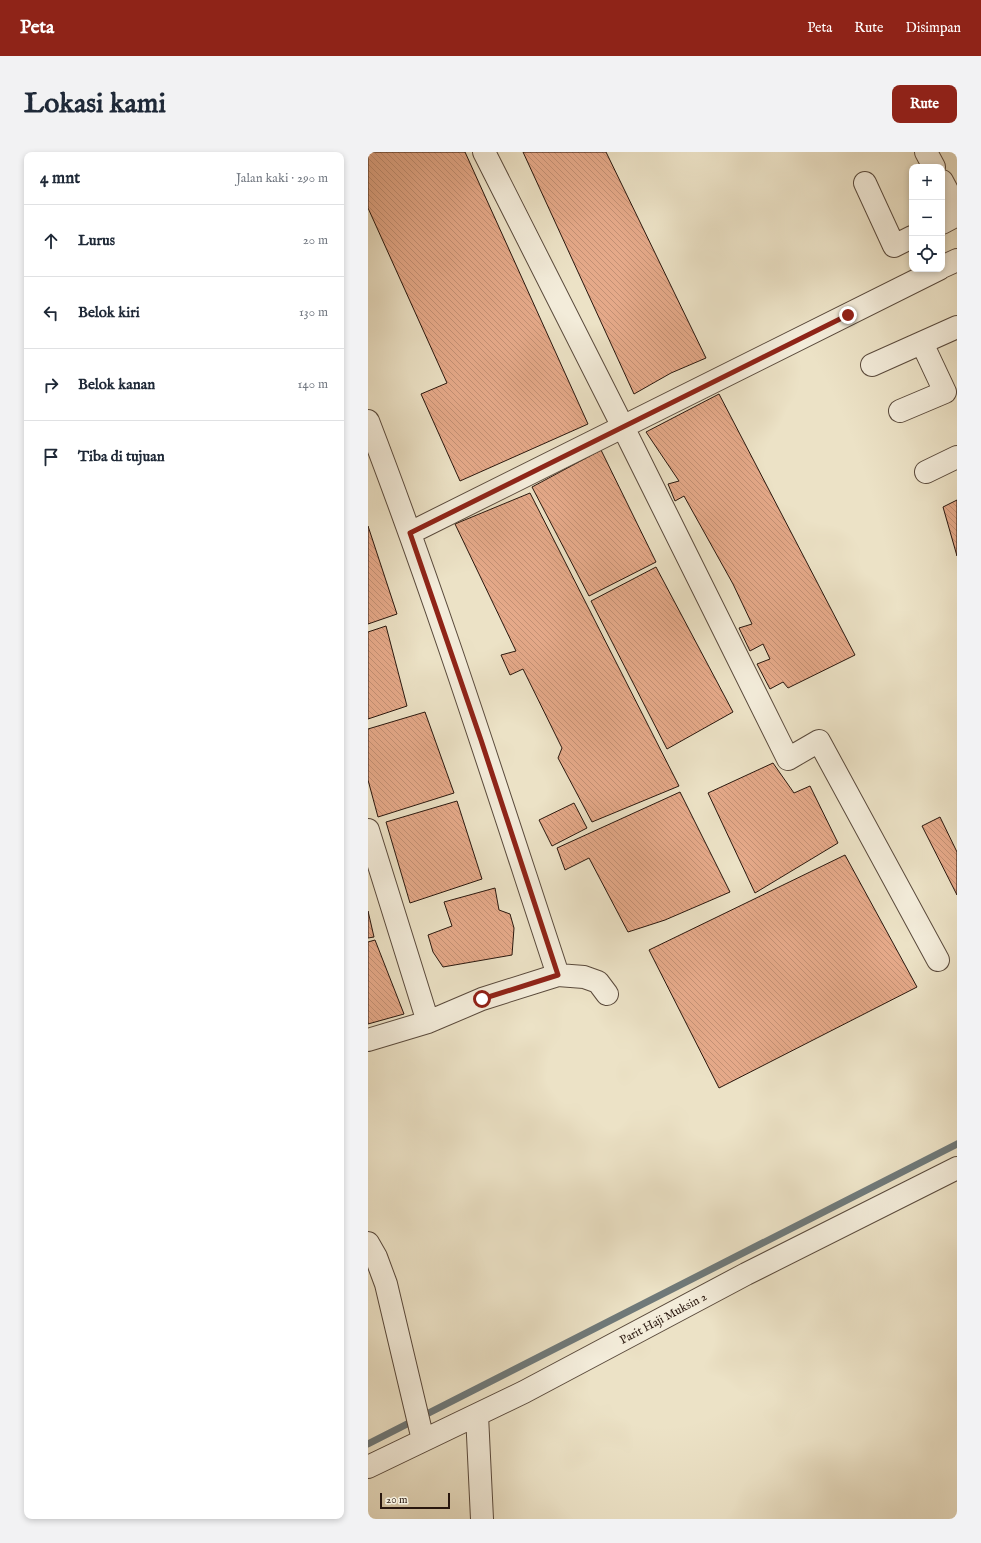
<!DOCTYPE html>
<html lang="id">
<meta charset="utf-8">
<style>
:root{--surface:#fff;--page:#f2f2f3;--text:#1f2937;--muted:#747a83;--line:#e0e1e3;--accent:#8f2418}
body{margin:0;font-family:"IM FELL English",serif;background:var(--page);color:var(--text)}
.controls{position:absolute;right:12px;top:12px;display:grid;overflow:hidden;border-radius:8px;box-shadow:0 2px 6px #0003}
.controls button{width:36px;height:36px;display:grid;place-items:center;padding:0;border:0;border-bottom:1px solid var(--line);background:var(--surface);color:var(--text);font:20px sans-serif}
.scale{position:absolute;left:12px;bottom:10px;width:70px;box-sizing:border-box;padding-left:4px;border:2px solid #29170e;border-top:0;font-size:11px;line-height:14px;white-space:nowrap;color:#29170e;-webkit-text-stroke:3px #f3ecda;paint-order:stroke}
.stop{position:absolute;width:12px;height:12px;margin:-9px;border:3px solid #8f2418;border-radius:50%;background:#fff}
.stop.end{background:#8f2418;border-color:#fff;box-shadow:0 1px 4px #0008}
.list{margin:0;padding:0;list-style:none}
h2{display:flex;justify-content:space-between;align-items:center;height:52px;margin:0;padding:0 16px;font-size:17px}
h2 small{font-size:13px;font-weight:400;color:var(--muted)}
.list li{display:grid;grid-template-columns:26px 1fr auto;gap:12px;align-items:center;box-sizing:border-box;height:72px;padding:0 16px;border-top:1px solid var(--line)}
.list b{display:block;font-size:15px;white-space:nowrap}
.list em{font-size:13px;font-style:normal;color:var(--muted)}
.icon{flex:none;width:22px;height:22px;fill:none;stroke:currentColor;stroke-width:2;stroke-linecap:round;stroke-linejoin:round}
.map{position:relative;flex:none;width:589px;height:1367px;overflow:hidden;border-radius:8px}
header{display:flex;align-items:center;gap:24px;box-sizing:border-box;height:56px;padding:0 20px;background:var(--accent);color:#fff}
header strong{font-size:19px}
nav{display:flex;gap:22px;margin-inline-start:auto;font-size:14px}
.intro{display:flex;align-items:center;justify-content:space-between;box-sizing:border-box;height:96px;padding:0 24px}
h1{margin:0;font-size:28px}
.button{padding:10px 18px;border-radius:8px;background:var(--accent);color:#fff;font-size:14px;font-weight:700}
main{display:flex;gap:24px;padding:0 24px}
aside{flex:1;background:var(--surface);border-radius:8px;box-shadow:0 2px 6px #0003}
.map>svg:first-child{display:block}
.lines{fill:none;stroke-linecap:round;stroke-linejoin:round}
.stream{stroke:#6f7979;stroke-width:7}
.building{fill:url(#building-back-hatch);stroke:#29170e}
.minor-casing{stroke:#5a4a3c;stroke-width:24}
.minor{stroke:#f3ecda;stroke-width:22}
.route{stroke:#8f2418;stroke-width:5}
.labels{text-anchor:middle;stroke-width:3.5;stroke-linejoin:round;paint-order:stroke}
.street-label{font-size:12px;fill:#29170e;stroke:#f3ecda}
</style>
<header>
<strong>Peta</strong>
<nav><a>Peta</a><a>Rute</a><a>Disimpan</a></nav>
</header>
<div class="intro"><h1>Lokasi kami</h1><a class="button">Rute</a></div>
<main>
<aside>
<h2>4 mnt<small>Jalan kaki · 290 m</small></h2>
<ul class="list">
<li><svg class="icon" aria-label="ahead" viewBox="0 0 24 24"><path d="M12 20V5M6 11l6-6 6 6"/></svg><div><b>Lurus</b></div><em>20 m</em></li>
<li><svg class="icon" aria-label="left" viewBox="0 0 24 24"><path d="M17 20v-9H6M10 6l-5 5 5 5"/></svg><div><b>Belok kiri</b></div><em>130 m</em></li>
<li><svg class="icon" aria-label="right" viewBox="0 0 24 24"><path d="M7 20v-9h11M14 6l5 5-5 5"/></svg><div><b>Belok kanan</b></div><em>140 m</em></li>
<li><svg class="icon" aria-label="arrive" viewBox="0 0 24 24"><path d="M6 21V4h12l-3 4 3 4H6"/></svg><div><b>Tiba di tujuan</b></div></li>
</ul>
</aside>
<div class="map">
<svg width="589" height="1367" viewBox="0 0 589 1367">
<defs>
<pattern id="building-back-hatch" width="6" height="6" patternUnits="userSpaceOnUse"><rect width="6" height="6" fill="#e5a989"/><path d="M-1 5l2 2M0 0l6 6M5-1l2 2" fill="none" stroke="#c49175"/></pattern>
</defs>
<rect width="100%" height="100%" fill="#ece2c6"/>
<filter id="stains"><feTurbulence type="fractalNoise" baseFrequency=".005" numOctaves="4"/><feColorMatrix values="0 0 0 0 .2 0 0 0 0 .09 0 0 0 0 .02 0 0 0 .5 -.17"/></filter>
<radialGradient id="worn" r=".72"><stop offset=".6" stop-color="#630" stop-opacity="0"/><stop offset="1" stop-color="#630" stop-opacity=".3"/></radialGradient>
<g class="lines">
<path class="stream" d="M0,1292l589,-300"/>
</g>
<path class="building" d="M0,0h97l123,272 -128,57 -39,-87 26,-11 -79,-175z
M155,0h83l100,206 -35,15 -37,21z
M351,242l136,261 -67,33 -5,-6 -13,7 -13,-25 13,-5 -7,-15 -13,7 -11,-23 13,-4 -19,-40 -49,-88 -9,5 -7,-17 11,-3 -33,-49z
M233,298l55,112 -67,34 -57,-109z
M162,341l149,293 -87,36 -34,-64 4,-10 -39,-79 -13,6 -9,-20 15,-4 -61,-127z
M589,348v56l-14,-49z
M0,374l29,88 -29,10z
M288,415l77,145 -66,37 -76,-148z
M18,474l21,80 -39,13v-87z
M57,560l29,81 -76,24 -10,-37v-51z
M405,611l21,30 16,-7 28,57 -83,50 -47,-100z
M312,640l50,100 -65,28 -37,12 -39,-74 -24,12 -8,-22z
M89,649l25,78 -72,24 -24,-81z
M206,651l13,25 -35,18 -13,-26z
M572,665l17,35v43l-35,-69z
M477,703l72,132 -198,101 -70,-138z
M127,736l4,22 11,4 4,14 -2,27 -69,12 -10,-15 -5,-17 24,-9 -8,-24z
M0,759l6,26 -6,1z
M7,788l29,74 -36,10v-82z"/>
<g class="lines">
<defs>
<path id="minor" d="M116,0l139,275 165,332 31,-18 119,219
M558,0l8,15
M574,29l15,28
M497,31l29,63 18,-9
M574,71l15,-8
M574,115l15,-7
M504,213l85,-38
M532,259l45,-19 -23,-49
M0,269c70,182 129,369 190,554l26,2 14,5 9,12
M558,320l31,-15
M42,381l529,-264
M0,678l60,192
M0,888l60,-18 54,-23 76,-24
M0,1091l8,14 10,27 37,156
M109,1263l5,104
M0,1315l156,-75 222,-118 211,-106"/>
</defs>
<use href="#minor" class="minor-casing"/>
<use href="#minor" class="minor"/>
</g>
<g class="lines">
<path class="route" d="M114,847l76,-24 -77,-235 -71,-207 438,-218"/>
</g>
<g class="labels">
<g class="street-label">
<text transform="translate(295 1166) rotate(-28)" y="4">Parit Haji Muksin 2</text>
</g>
</g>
<rect width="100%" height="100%" filter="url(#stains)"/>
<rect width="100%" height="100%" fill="url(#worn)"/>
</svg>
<div class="controls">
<button>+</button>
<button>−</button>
<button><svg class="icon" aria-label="locate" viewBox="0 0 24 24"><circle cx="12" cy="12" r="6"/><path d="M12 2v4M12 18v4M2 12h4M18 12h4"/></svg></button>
</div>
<div class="scale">20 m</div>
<div class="stop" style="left:114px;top:847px"></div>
<div class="stop end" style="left:480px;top:163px"></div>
</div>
</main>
